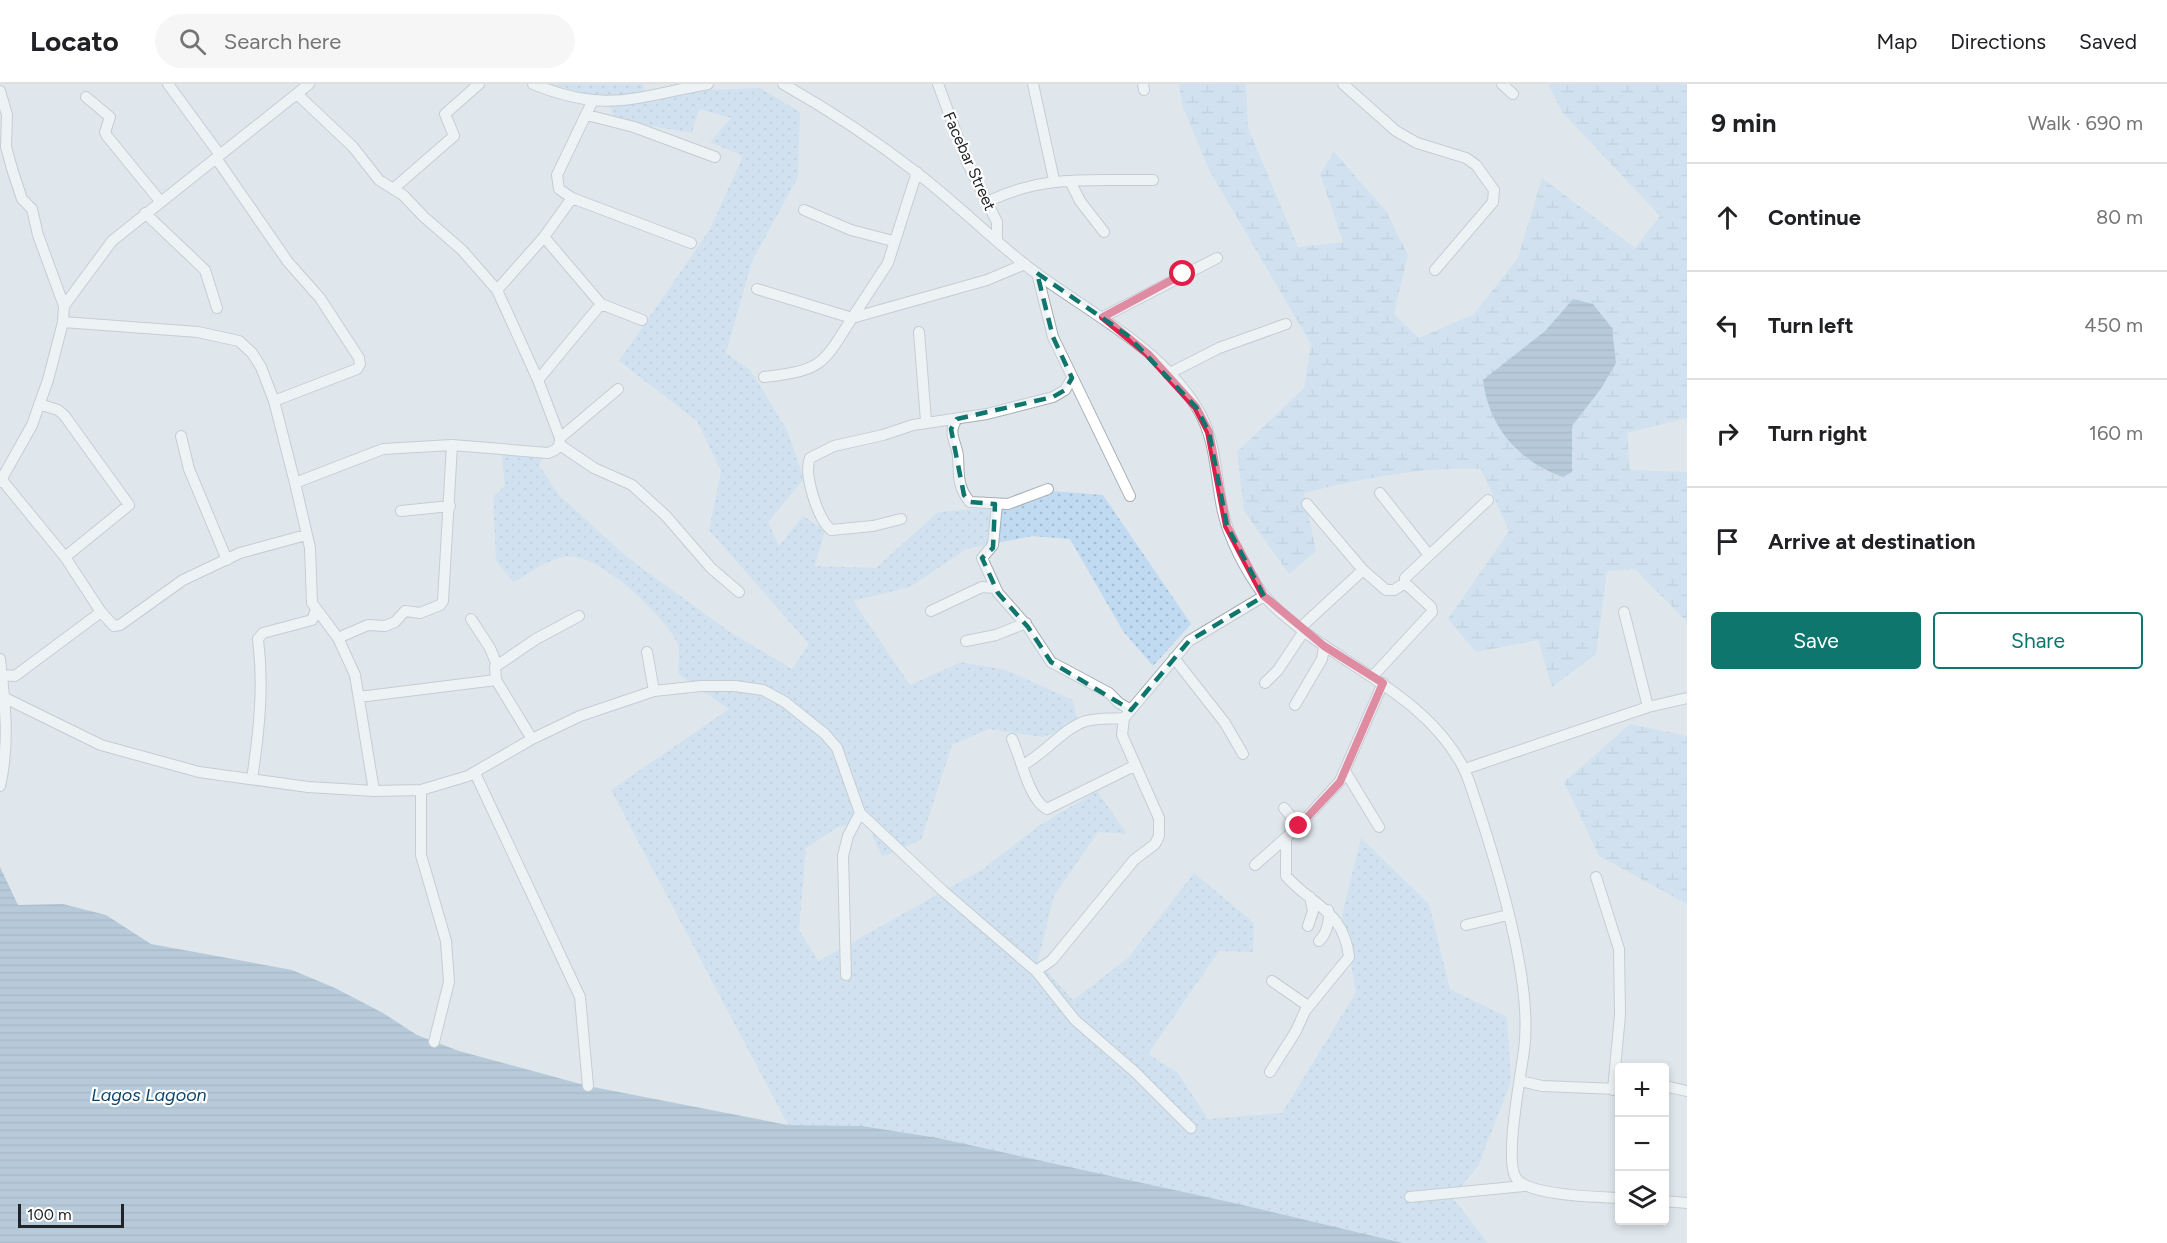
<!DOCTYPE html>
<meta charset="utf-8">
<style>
:root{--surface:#fff;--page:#f6f6f6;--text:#202124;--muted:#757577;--line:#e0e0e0;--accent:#0f766e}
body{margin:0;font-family:Figtree,sans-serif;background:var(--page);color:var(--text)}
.controls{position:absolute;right:18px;bottom:18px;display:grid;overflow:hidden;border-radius:6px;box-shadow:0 3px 9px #0003}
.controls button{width:54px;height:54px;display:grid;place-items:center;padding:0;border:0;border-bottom:2px solid var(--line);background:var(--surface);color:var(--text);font:30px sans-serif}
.scale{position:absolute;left:18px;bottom:15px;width:106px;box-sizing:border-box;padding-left:6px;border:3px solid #212427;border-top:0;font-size:16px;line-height:21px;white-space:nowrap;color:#212427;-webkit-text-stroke:4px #fff;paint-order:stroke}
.stop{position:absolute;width:18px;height:18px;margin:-14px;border:4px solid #e11d48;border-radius:50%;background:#fff}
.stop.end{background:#e11d48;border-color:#fff;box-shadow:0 2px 6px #0008}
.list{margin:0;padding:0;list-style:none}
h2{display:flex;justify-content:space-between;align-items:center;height:78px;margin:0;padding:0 24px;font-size:26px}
h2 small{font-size:20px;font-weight:400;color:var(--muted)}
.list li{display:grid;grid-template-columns:39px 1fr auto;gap:18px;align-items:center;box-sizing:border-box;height:108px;padding:0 24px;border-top:2px solid var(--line)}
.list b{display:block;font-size:22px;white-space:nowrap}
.list em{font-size:20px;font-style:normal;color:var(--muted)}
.actions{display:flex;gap:12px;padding:18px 24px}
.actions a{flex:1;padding:14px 0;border:2px solid var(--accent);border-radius:6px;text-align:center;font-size:21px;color:var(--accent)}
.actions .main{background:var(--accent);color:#fff}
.icon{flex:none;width:33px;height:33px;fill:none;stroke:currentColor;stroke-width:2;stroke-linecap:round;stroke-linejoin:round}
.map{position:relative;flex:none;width:1687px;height:1159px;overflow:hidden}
header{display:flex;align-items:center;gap:36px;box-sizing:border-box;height:84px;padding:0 30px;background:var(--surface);border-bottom:2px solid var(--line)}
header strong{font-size:28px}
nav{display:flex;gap:33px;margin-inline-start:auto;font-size:21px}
.search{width:420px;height:54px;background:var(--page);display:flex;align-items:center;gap:15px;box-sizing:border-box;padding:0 21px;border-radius:33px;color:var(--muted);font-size:22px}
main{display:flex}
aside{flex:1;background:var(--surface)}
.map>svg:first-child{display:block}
.grass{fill:url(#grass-dots)}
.wetland{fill:url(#wetland-marsh);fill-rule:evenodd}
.water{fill:url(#water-rules)}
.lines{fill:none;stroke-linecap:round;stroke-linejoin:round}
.minor-casing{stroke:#a6adb3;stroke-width:12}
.minor{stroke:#fff;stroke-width:10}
.route{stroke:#e11d48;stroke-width:8}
.marked{fill:none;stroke:#0f766e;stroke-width:4.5;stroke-dasharray:12 8;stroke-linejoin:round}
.labels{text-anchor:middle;stroke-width:4.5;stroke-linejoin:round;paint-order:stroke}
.street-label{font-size:16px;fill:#212427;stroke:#fff}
.water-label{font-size:18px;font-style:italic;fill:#10446a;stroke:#fff}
</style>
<header>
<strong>Locato</strong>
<div class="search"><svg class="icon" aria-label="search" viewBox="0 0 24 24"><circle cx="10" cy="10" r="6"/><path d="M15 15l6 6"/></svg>Search here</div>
<nav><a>Map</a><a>Directions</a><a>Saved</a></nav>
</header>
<main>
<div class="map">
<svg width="1687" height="1159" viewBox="0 0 1687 1159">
<defs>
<pattern id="grass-dots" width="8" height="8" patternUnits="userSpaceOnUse" patternTransform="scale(1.5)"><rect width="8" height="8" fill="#c0daf2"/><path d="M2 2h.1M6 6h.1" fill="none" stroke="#a5bbd0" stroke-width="1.8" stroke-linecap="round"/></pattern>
<pattern id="wetland-marsh" width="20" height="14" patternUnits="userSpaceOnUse" patternTransform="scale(1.5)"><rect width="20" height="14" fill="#c0daf2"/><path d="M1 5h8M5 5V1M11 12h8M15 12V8" fill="none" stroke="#a5bbd0"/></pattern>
<pattern id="water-rules" width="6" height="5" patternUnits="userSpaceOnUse" patternTransform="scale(1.5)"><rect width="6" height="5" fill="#87a6c3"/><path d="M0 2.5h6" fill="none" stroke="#6e879e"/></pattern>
</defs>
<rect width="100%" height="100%" fill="#dfe7ed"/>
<path class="grass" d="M548,0h94l4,8 114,-4 40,24 -2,65 -46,84 -26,92 25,18 36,59 17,49 -36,43 11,24 24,-30 22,14 -10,36 61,2 62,-56 49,-4 65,-17 51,4 88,129 -38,42 -30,-35 -53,-92 -38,-3 -66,13 -56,38 -57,14 57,84 51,-23 45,8 67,30 5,24 -35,13 -54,-8 -37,16 -31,95 -39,17 -16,-37 -28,7 -32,21 -7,82 20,31 164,-92 57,-44 57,-34 30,43 -29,-2 -44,64 -16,65 35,39 55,-42 66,-85 60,50 -1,29 -34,-1 -71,103 30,19 30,46 74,-6 74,-121 -14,-77 19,-77 68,66 21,85 57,28 4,65 -33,84 -26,31 36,46h-85l-160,-38 -305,-67 -76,-12 -74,-1 -177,-335 118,-81 -51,-35c0,-9 3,-24 -1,-32 -14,-27 -81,-93 -114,-85 -17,3 -35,18 -50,25l-17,-21 -3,-63 12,-13 -4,-36 45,3 -7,13 19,29 70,64 102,74 62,37 17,-25 -100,-114 12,-59 -24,-50 -78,-60 91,-132 33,-73 -33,-14 21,-24 -32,-9 -7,24 -77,-13 -9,-22z"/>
<path class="wetland" d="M1179,0h67l2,44 50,119 45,-5 -23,-68 14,-22 52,59 22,44 -14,59 25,24 55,-24 44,-56 24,-80 93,70 25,-32 -98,-104 -14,-28h139v334l-60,15 3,37 57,2v150l-52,-53 -28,2 -11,83 -44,33 -14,-47 -62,12 -28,-33 61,-88 -28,-62c-60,-3 -119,10 -177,24l12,58 -27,23 -45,-63 -7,-59 67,-64 7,-44 -102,-174 -27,-65zM1573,215l27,91 -28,36v46l-89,-91 62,-50z
M1630,640l57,12v168l-88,-48 -35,-74z"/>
<path class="water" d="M1573,215l20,5 19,24 4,35 -16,27 -28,36v46l-9,5c-44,-16 -74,-49 -80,-97l62,-49z
M0,783l18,38 45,-1 43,11 45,29 141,26 43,18 48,25 34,22 42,16 129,35 200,39 74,1 76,12 305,67 160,38h-1403z"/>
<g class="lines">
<defs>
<path id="minor" d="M168,0l52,71
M533,0c74,30 102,13 175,0
M783,0c46,26 93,57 134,89 39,30 73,64 111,94 57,44 130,77 169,141 20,32 18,69 26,104 6,27 23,59 40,82 10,14 26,25 39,36 56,42 127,72 161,137 7,14 11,30 16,44 20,61 54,175 45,239 -3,25 -20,110 -8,128 12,18 82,19 104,20
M938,0l29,78 30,60v17
M1033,0l21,96
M1143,0l1,6
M1343,0l53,47 21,12 49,15 10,7 18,25 -1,12 -58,68
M1502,0l11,10
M0,7l7,24 -1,32 7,25 9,27 10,10 6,26 26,71 -1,16 -15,58 -16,45 -32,57
M86,13l24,20 -5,15 2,4 53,65
M592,18l-35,73 2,14 13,9 119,45
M587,31l47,12 81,30
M216,74l72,104 32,36 39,60 1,6 -3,5 -83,32
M1070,97l10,20 24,31
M393,105l61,-53 -9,-22 34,-30
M987,118c56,-28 105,-21 166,-22
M804,126l47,20 42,11
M145,129l60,57 12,38
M1037,189l16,64 77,159
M757,205l95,29 36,-55 29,-91
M497,206l47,-53 28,-39
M601,220l41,16
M64,222l48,-65 197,-157
M1103,233l114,-59
M63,238l135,10 41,9 13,12 9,14 13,34 21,82 15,65 2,55 26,35 17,37 19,116
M919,248l7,89
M1168,290l51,-26 67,-24
M764,293c58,-7 58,-11 88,-59l135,-38 38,-16
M538,296l63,-76 -57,-67
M39,320l19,6 6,5 65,90 -64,52
M957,335c-10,14 -1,22 1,37 1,18 -1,31 12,46l38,2 40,-15
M181,352l8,33 38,91
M560,354l58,-49
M560,361l34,23 38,17 34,31 45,52 28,24
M2,396l63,77 36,55 13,14 6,-1 63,-45 57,-27 66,-18
M295,399l88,-34 69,-4 96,8c9,-3 12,-6 12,-15l-22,-58 -41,-90 -35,-40 -38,-33 -21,-22 -24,-15 -26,-33 -56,-53
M1380,409l49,62
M997,420l-4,41 -11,13 16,35 30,34 23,35 58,31 10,10 12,7
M1307,420l56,66
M401,427l49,-5
M901,435l-28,7 -42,4c-13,-11 -28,-56 -21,-72l24,-12 49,-11 30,-10 74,-11 66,-17 12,-7 7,-12
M931,527l51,-24 13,1
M1624,528l24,95
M471,535l19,29 7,17
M1300,544l63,-58 23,20h8l11,-7v-5l83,-78
M338,554l30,-13 17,1 10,-4 10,-11 15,2 20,-8 3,-4 9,-156
M966,557l30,-6 30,-12
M647,568l7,39
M1174,574l51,65 18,31
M0,575c5,43 10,84 0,127
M2,591l13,1 86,-64
M1373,592l59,-64 -1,-5 -26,-24
M1265,599l13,-13 26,-39
M359,613l137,-17
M5,614l96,47 98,27 109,15 66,4 47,-1 47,-14 64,-37 48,-23 74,-25 47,-5h34l28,4 22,12 40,32 12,14 23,65 83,78 93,80 39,49 60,52 56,56
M1295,621l27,-46 2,-13
M532,655l-36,-59 -1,-13 41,-28 43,-23
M1012,655c9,19 17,61 35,70l87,-43
M1023,681c23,-12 39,-36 63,-44 11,-3 26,-2 38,-3
M1465,685l183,-62 39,-9
M1345,687l34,56
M475,689l105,224 8,89
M252,695c7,-47 12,-92 6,-140l5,-6 49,-13 4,-10
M421,706v65l25,86 3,41 -15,60
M1284,724l15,18
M1255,781l44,-39 41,-45 43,-98
M1596,793l23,72 1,66 -7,75
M1466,841l42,-10
M1308,842l5,-15 -3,-14
M1319,857c7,-6 12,-22 9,-31
M1036,887l16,-11 82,-100 21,-16 4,-8v-18l-37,-83 2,-17 65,-77 75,-45
M846,891l-3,-119 5,-20 12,-23
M1272,897l36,25
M1270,988l26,-41 9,-20 44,-54c-5,-47 -37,-51 -63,-81v-38
M1520,997l22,5 75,3
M1664,1002l23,5
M1410,1113l114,-11
M1664,1117l23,2"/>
</defs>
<use href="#minor" class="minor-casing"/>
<use href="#minor" class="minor"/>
</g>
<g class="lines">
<path class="route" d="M1183,190l-80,43 45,37 48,53 13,25 18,94 37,70 60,50 59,37 -43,99 -41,44"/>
</g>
<path d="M0 0H1687V1159H0ZM1037,189l90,62 69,72 13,25 18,94 37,70 -75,45 -58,69 -80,-48 -23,-35 -30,-34 -16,-35 11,-10 2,-44 -25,-2 -6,-7 -13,-66 6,-10 96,-22 12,-7 7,-12 -19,-41z" fill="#dfe7ed" fill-opacity=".55" fill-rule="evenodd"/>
<path class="marked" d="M1037,189l90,62 69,72 13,25 18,94 37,70 -75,45 -58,69 -80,-48 -23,-35 -30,-34 -16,-35 11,-10 2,-44 -25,-2 -6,-7 -13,-66 6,-10 96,-22 12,-7 7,-12 -19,-41z"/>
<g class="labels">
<g class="street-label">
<text transform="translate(970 77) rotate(66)" y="6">Facebar Street</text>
</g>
<g class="water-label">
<text x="149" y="1017">Lagos Lagoon</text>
</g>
</g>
</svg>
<div class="controls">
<button>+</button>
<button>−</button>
<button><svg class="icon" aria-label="layers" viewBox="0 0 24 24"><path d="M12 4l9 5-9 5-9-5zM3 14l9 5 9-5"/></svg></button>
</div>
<div class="scale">100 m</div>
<div class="stop" style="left:1183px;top:190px"></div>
<div class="stop end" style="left:1299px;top:742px"></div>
</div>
<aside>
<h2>9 min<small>Walk · 690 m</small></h2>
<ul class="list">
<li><svg class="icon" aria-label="ahead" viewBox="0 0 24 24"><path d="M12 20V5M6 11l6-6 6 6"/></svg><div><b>Continue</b></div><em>80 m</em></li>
<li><svg class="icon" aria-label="left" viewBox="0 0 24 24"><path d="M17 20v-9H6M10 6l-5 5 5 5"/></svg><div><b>Turn left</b></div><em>450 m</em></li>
<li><svg class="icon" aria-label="right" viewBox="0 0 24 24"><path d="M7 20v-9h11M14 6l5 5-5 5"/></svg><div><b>Turn right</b></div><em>160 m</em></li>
<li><svg class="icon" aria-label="arrive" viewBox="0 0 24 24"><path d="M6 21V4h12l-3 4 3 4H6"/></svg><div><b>Arrive at destination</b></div></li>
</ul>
<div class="actions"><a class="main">Save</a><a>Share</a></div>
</aside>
</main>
